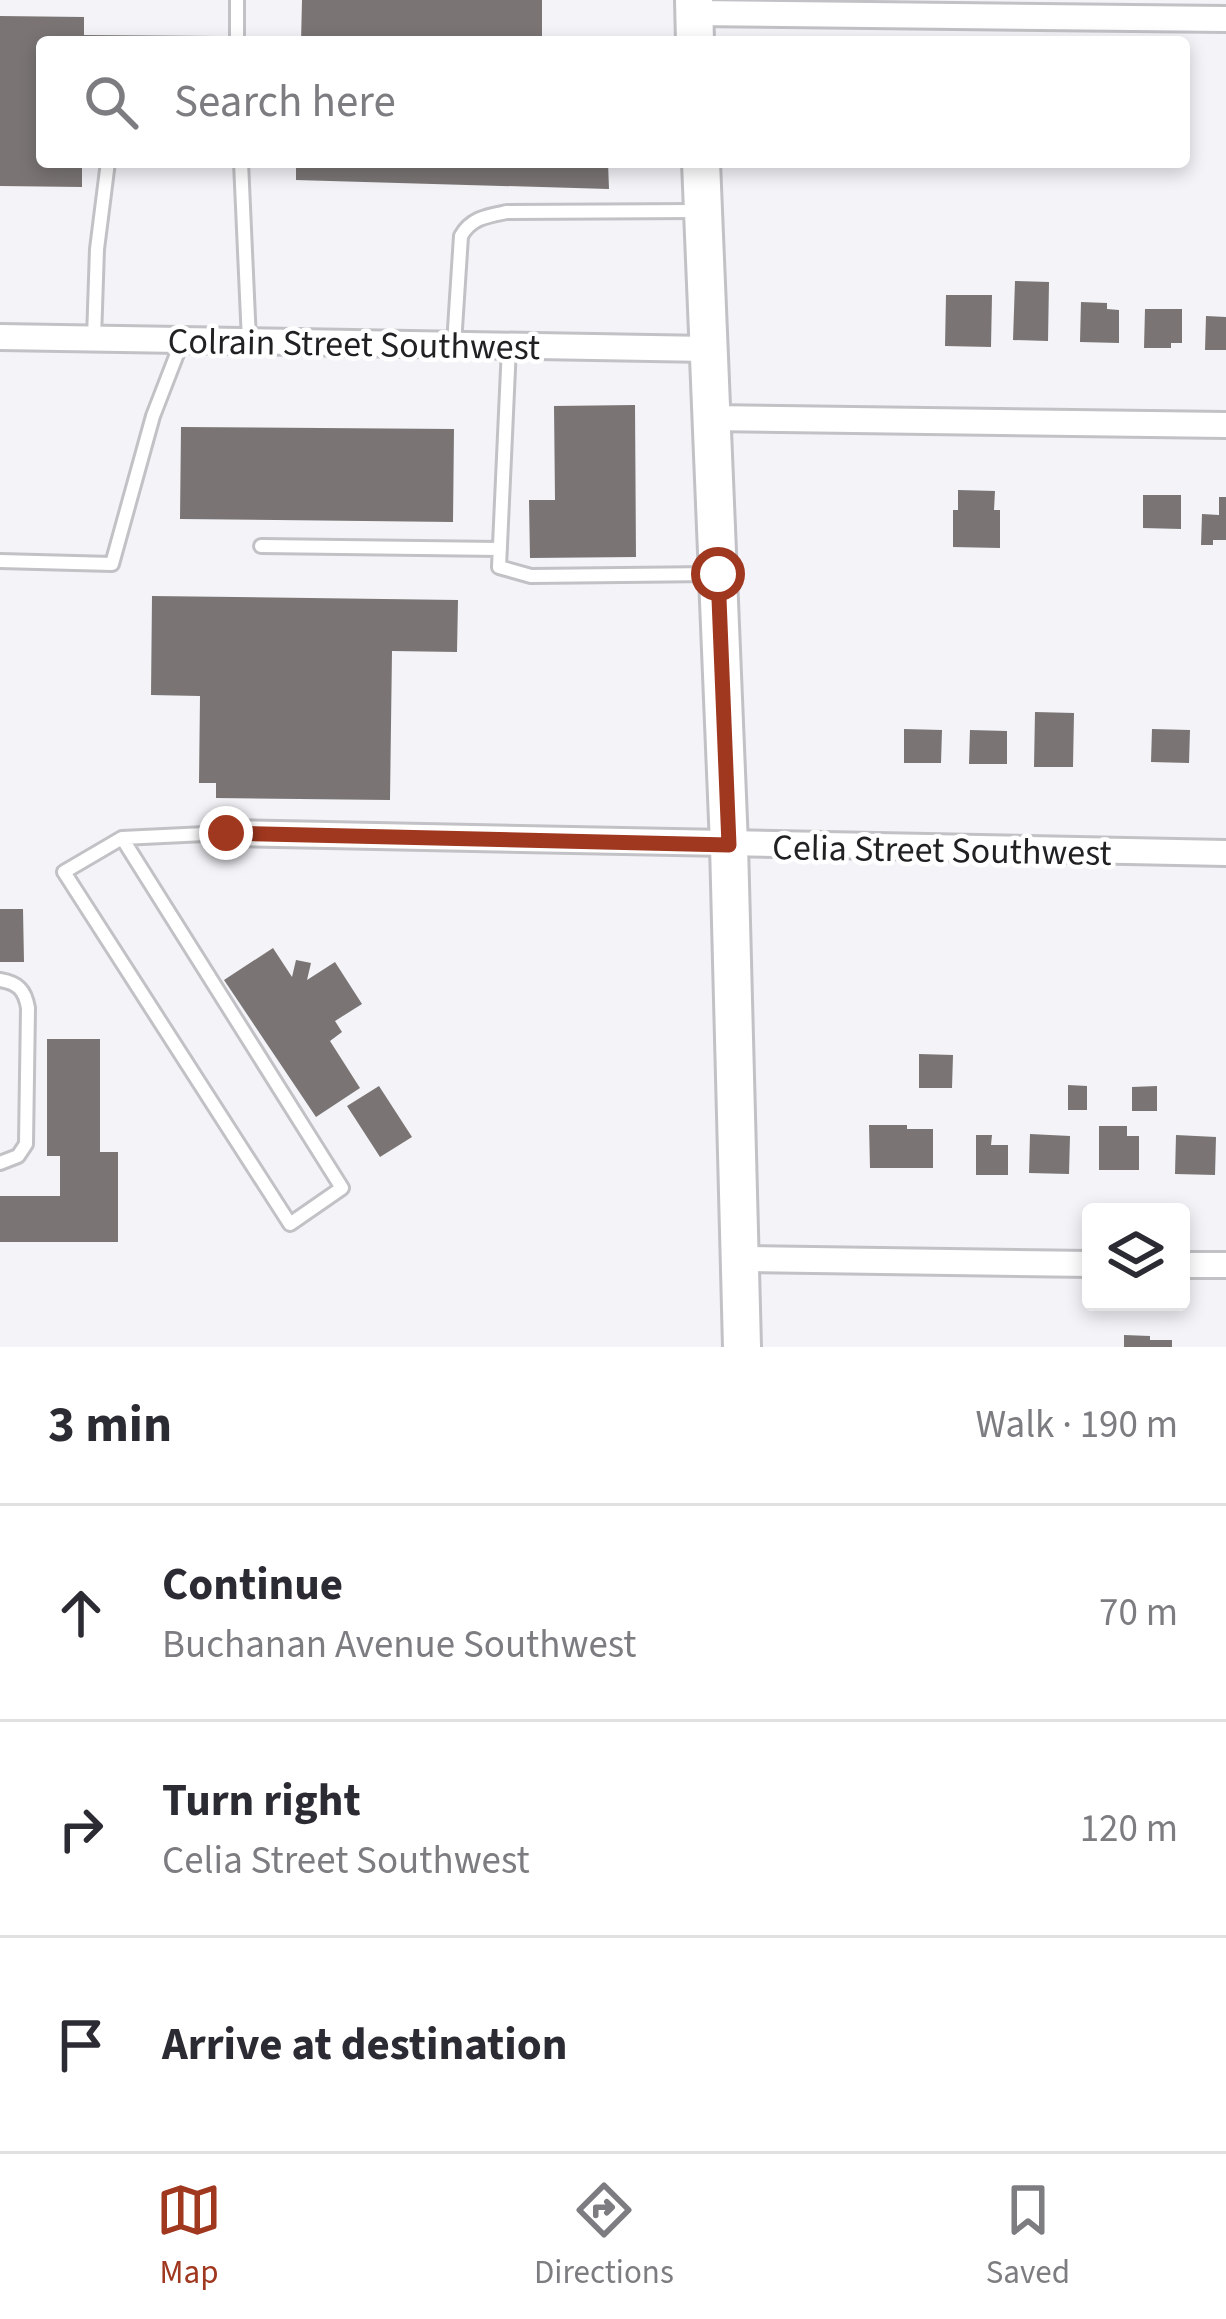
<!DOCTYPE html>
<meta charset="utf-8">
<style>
:root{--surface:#fff;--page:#f2f2f3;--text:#2b2b33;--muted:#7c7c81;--line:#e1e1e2;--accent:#a0371f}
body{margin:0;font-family:"Source Sans 3",sans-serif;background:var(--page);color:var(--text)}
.controls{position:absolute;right:36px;bottom:36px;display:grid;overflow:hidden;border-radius:12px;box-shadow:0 6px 18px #0003}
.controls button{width:108px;height:108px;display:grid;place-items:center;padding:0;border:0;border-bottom:3px solid var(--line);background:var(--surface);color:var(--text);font:60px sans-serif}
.stop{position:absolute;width:36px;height:36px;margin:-27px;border:9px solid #a0371f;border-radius:50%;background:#fff}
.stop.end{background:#a0371f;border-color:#fff;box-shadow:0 3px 12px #0008}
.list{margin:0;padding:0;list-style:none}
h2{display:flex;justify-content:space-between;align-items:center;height:156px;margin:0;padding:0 48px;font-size:51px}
h2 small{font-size:39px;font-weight:400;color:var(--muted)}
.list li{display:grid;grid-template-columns:78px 1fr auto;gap:36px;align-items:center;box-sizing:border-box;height:216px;padding:0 48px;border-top:3px solid var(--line)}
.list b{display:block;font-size:45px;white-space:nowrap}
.list p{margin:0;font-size:39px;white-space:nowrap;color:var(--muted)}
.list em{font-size:39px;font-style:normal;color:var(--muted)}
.icon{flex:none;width:66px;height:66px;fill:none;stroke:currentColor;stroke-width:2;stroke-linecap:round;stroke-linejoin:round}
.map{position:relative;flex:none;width:1226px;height:1347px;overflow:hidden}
.search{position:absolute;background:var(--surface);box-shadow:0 6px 18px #0003;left:36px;right:36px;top:36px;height:132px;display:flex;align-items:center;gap:30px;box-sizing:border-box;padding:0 42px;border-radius:12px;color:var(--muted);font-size:45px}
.sheet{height:804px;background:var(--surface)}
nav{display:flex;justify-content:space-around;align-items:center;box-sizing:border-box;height:168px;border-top:3px solid var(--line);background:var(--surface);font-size:33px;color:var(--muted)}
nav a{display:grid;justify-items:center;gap:6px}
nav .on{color:var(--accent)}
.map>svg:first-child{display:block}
.building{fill:#7a7574}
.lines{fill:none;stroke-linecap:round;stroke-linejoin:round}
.lane-casing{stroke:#c2c2c6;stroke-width:18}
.street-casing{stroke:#c2c2c6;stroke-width:30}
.secondary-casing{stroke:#c2c2c6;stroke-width:42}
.lane{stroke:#fff;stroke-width:12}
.street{stroke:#fff;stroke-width:24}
.secondary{stroke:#fff;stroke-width:36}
.route{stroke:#a0371f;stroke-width:15}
.labels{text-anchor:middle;stroke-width:9;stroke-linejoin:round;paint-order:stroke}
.street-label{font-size:36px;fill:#212123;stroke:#fff}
</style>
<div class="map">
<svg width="1226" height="1347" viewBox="0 0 1226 1347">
<rect width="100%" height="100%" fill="#f3f3f8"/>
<path class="building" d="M302,0h240v42h-241z
M0,16l84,1v18l133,1v6h-175v120h40v25l-82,-1z
M296,162h312l1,27 -313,-9z
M1015,281l34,1 -1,59 -35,-1z
M946,295h46l-1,52 -46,-1z
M1081,302l26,1v6l12,1v33l-39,-1z
M1145,309h37v34h-11v5h-27z
M1206,316l20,1v33h-21z
M635,405l1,152 -106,1 -1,-58h26l-1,-94z
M181,427l273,2 -1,93 -273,-3z
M958,490l37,1 -1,19h6v38l-47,-1v-37h5z
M1143,495h38v34l-38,-1z
M1219,497h7v43h-13v5h-12l1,-31 17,1z
M152,596l306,4 -1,52 -65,-1 -2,149 -174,-2v-15h-17l1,-87 -49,-1z
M1035,712l39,1 -1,54h-39z
M904,729l38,1 -1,33h-37z
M1152,729l38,1 -1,33 -38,-1z
M970,730l37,1v33h-38z
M0,909h23l1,53h-24z
M273,948l19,29 4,-17 15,3 -4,17 28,-18 27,42 -27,17 7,11 -12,9 30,47 -44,29 -92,-137z
M47,1039h53v113h18v90h-118v-46h60v-40h-13z
M919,1054l34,1 -1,33h-33z
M1068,1085l19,1v24h-19z
M379,1086l33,51 -32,20 -33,-51z
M1157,1086v25h-25v-24z
M869,1125h38v4h26v39h-63z
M1099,1126h28v10h12v34h-40z
M1030,1134l40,2 -1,38 -40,-1z
M976,1135h16l-1,10h17v30h-32z
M1176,1135l40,2 -1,38 -40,-1z
M1124,1335l26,1v4h22v7h-48z"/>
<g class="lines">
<defs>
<path id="lane" d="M237,0v42
M241,162l8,179
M94,338l3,-89 11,-87
M454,344l7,-108c10,-18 26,-20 46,-24l190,-1
M509,347l-10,220 32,9 182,-2
M261,546l239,3
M0,561l112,3 41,-148 29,-75
M122,838l-58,34 226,352 52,-36 -220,-350 104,-5
M0,980c18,3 25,10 28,28l-2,136 -8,12 -18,7"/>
<path id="street" d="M694,13l532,6
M0,337l708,12
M711,418l515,7
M226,833l1000,20
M739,1259l352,5
M1181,1265h45"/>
<path id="secondary" d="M694,0l1,42
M701,162l28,683 13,502"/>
</defs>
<use href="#lane" class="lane-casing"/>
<use href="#street" class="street-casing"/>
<use href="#secondary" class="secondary-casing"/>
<use href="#lane" class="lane"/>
<use href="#street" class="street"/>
<use href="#secondary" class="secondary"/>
</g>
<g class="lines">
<path class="route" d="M226,833l503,12 -11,-271"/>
</g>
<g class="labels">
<g class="street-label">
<text transform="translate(354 343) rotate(1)" y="13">Colrain Street Southwest</text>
<text transform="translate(942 849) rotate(1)" y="13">Celia Street Southwest</text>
</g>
</g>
</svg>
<div class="controls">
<button><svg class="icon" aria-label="layers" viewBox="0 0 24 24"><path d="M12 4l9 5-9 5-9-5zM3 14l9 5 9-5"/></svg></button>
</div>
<div class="stop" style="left:718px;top:574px"></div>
<div class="stop end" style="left:226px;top:833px"></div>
<div class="search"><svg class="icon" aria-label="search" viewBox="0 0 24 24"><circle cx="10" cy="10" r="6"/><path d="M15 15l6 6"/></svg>Search here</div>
</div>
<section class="sheet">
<h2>3 min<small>Walk · 190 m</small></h2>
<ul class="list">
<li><svg class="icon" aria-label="ahead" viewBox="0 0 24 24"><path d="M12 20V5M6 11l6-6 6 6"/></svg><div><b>Continue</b><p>Buchanan Avenue Southwest</p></div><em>70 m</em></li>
<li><svg class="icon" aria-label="right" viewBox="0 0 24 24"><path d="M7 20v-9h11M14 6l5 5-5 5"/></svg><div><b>Turn right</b><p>Celia Street Southwest</p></div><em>120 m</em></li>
<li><svg class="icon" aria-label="arrive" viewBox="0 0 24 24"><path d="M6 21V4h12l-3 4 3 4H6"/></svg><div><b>Arrive at destination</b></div></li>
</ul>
</section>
<nav>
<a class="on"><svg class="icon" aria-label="map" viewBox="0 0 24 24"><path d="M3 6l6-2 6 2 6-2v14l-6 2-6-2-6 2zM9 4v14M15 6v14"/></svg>Map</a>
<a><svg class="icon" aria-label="directions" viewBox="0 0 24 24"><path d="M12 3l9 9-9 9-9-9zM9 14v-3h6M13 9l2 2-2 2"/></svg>Directions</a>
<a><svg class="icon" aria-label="saved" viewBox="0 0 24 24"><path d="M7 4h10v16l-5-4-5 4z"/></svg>Saved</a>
</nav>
